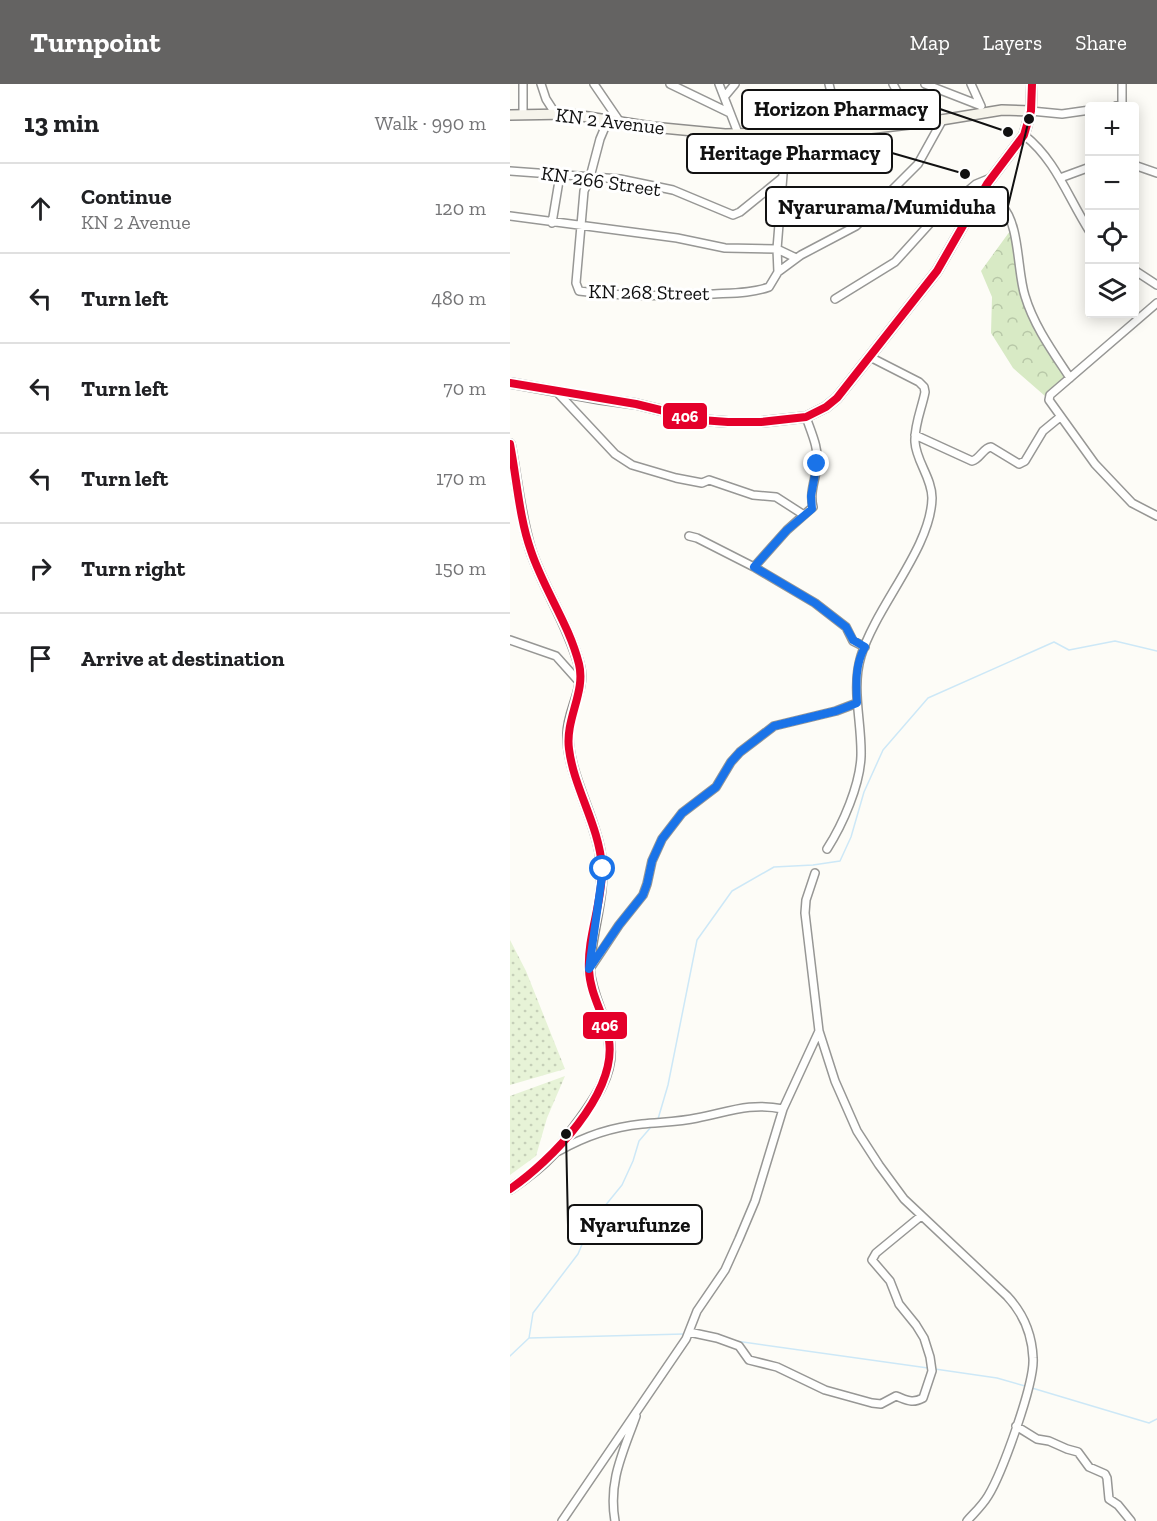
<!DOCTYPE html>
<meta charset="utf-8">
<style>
:root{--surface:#fff;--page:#f6f6f6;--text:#202124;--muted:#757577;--line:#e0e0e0;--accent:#646362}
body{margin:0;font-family:"Zilla Slab",serif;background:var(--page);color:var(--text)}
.controls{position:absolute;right:18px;top:18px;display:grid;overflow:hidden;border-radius:6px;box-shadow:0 3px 15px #0003}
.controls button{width:54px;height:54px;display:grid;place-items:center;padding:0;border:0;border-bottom:2px solid var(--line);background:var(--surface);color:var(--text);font:30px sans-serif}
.stop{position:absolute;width:18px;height:18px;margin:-14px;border:4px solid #1a73e8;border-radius:50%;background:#fff}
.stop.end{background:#1a73e8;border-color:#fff;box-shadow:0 2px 6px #0008}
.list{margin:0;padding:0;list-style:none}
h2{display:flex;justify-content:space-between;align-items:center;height:78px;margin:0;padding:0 24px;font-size:26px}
h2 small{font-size:20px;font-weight:400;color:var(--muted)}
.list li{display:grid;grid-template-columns:39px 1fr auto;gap:18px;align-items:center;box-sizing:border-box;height:90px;padding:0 24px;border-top:2px solid var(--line)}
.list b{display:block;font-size:22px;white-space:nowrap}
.list p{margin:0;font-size:20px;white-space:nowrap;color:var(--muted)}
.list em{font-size:20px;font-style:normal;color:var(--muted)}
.icon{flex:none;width:33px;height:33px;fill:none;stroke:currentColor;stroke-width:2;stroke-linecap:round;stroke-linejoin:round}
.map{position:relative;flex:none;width:647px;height:1437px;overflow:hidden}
header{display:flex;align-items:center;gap:36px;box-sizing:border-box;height:84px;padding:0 30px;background:var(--accent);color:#fff}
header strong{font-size:28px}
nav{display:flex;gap:33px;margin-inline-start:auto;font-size:21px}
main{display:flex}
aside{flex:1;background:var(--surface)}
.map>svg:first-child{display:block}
.grass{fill:url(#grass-dots)}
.forest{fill:url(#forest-crowns)}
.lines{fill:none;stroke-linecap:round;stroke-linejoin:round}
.stream{stroke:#cde8f7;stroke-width:1.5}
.minor-casing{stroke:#979795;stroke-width:10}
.secondary-casing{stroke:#8e8d8b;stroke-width:12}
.minor{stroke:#fffffe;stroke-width:7}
.secondary{stroke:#f6f4eb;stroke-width:9}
.bus-1-casing{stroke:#fff;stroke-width:12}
.bus-1{stroke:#e4002b;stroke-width:8}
.route{stroke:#1a73e8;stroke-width:8}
.labels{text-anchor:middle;stroke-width:6;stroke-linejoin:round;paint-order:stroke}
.street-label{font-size:20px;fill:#111;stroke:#fff}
.leader{fill:none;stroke:#111;stroke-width:2}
.callout-dot{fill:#111;stroke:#fff;stroke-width:2}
.callout{fill:#fff;stroke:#111;stroke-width:2}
.callout-label{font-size:21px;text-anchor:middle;font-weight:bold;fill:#111}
.line-badge{stroke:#fff;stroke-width:2}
.badge-label{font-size:16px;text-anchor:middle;font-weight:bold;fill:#fff}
</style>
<header>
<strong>Turnpoint</strong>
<nav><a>Map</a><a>Layers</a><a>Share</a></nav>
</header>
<main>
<aside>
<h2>13 min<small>Walk · 990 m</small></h2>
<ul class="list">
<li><svg class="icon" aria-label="ahead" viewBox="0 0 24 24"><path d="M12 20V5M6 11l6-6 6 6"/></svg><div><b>Continue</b><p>KN 2 Avenue</p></div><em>120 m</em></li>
<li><svg class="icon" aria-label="left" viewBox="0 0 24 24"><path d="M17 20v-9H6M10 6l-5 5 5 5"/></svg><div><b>Turn left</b></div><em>480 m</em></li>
<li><svg class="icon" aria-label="left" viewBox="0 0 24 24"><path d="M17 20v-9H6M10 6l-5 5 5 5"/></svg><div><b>Turn left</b></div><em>70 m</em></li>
<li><svg class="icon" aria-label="left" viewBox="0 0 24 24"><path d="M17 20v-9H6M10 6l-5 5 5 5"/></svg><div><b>Turn left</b></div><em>170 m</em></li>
<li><svg class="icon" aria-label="right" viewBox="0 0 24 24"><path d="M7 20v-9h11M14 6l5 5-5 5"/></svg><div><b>Turn right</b></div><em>150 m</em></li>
<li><svg class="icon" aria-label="arrive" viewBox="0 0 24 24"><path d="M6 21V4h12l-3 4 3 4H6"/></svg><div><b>Arrive at destination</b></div></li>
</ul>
</aside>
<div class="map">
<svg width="647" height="1437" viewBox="0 0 647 1437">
<defs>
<pattern id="grass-dots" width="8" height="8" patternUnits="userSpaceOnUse" patternTransform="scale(1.5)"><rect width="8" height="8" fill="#e7f3d7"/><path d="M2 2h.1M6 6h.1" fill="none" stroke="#c5cfb8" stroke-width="1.8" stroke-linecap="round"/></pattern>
<pattern id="forest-crowns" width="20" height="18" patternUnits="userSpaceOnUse" patternTransform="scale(1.5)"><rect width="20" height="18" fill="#d8eac5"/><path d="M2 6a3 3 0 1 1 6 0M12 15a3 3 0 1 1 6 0" fill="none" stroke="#b8c8a8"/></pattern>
</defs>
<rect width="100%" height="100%" fill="#fdfcf7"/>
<path class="grass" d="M0,856l16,31 39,98 -55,16z
M55,992l-18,42 -11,38 -26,19v-79z"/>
<path class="forest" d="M500,147l11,48v16l9,21 37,62 -22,18 -32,-28 -22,-35 1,-36 -11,-26z"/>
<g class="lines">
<path class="stream" d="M148,1035l10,-34 29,-145 35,-49 42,-24 39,-2 27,-4 11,-24 13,-45 19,-42 45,-52 126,-56 15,8 46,-9 42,10
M19,1254l4,-25 45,-59 13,-31 31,-38 11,-24 6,-20 12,-14
M226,1257l192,27
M0,1272l19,-18 155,-4
M425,1285l62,9 28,8
M522,1304l117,35 8,-4"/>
<defs>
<path id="minor" d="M31,0l5,15 9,14
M84,0l26,38
M160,0l60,29
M209,0l19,49
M319,0l12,48
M383,0l21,39
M415,0l54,21
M461,0l10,22
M215,12l10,-12
M606,22h6v-22
M521,27l31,3 28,-4
M13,30v-30
M98,36l-8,19 -10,38 -6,14 -8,92 3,8c45,6 90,5 135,3 18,-1 39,-1 55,-7l9,-15 -1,-23 9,-112 3,-4
M514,51c32,25 44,63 66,97
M624,81l23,8
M0,87l110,8 53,11 60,25 7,-3 42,-34
M550,94l30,-11
M472,110c7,3 15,6 20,12 18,18 15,66 23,90 9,30 28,56 45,82
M0,132l167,22 48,10 52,1 19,9
M42,139l8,-48
M624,186l23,15
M268,188l23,-17 55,-29 62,-62 25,-45
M325,215l60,-37 38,-42 43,-36 17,-7
M647,219l-107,92 -1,5 46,64 37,39 25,13
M47,308l58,62 17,11 44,13 26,5 7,-3 44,15 23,2 28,18
M405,351l57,26c8,-2 11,-13 19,-14l28,17 6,-3 18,-30 17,-14
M179,452l8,2 57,29 61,36 31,24 7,14 12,6
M244,483l33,-37 26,-23c-4,-15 3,-28 4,-43 2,-16 -6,-32 -11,-47
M0,556l46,16 25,28
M317,765c16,-25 33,-64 34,-93 1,-34 -10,-67 0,-100 15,-50 70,-108 71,-158 0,-20 -16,-37 -17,-56 -1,-17 7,-34 10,-50l-1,-5 -5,-5 -49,-25
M81,883l28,-42 24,-30 4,-11 5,-23 10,-22 20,-26 34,-26 15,-25 9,-10 34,-26 62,-15 21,-8
M309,947l16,50 22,50 22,34 25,34 103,97c16,17 25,38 26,62 2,25 -31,115 -45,138 -6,10 -14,17 -21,25
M49,1067c26,-15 53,-24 83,-27 18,-2 37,-2 55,-6 31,-6 54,-16 86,-9
M179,1248l28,6 22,8 10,14 28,7 48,23 47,13 9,1 15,-8c11,4 16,8 27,2l9,-27 -2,-14 -6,-19 -8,-13 -17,-21 -9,-23 -18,-21 4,-7 45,-37
M506,1342l21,13 12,2 18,8 11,3 11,15 16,7 2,4 2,21 9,6 13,16
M52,1437l124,-182 11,-28 28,-41 14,-31 16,-38 28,-92 36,-78 -14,-118 1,-13 9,-27
M105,1437c-7,-40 8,-68 21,-105"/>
<path id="secondary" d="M0,31l59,-1 83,13 73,7 116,-2 94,-11 67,-11 29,1
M0,299l90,16 36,5 65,16 27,2h33l45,-5 20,-10 11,-9 100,-127 50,-87 37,-49 7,-24 1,-27
M0,360c7,35 10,73 21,107 13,38 37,73 48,113 7,25 -11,46 -11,70 -1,38 26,81 32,118 7,39 -9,78 -11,117 2,26 16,47 20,71 7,35 -19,66 -38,92 -6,7 -11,16 -18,22 -12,13 -28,25 -43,35"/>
</defs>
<use href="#minor" class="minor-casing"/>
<use href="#secondary" class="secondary-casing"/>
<use href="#minor" class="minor"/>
<use href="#secondary" class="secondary"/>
<defs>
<path id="bus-1" d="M0,299l126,21 65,16 27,2h33l45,-5 20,-10 11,-9 100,-127 50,-87 37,-49 7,-24 1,-27
M0,360c7,36 9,73 21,107 13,39 38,73 48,113 7,28 -14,55 -10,85 5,40 30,76 33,118 1,35 -15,69 -13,103 1,25 16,46 20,70 8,54 -58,121 -99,149"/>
</defs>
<use href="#bus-1" class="bus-1-casing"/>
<use href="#bus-1" class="bus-1"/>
</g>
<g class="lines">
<path class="route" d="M93,785l-14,100 30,-44 24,-30 4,-11 5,-23 10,-22 20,-26 34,-26 15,-25 9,-10 34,-26 62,-15 21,-8c-1,-19 -2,-39 8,-56l-12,-7 -7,-13 -31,-24 -61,-36 33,-37 25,-21 -1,-13 6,-32"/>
</g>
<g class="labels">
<g class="street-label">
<text transform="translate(100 37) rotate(7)" y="7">KN 2 Avenue</text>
<text transform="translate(91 97) rotate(8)" y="7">KN 266 Street</text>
<text transform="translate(139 208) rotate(1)" y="7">KN 268 Street</text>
</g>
</g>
<path class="leader" d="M498 48L430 25M455 90L382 69M519 35L498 122M56 1050L58 1141"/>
<g class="callout-dot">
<circle cx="498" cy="48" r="6"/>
<circle cx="455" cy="90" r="6"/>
<circle cx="519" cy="35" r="6"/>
<circle cx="56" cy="1050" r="6"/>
</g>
<g class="callout">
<rect x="232" y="6" width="198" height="39" rx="6"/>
<rect x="177" y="50" width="205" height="39" rx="6"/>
<rect x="256" y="103" width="242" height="39" rx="6"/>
<rect x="58" y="1121" width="134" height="39" rx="6"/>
</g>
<g class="callout-label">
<text x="331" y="32">Horizon Pharmacy</text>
<text x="280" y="76">Heritage Pharmacy</text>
<text x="377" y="130">Nyarurama/Mumiduha</text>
<text x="125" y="1148">Nyarufunze</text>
</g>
<g class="line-badge">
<rect x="152" y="318" width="46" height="28" rx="6" fill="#e4002b"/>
<rect x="72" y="927" width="46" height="29" rx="6" fill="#e4002b"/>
</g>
<g class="badge-label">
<text x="175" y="338">406</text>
<text x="95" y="947">406</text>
</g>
</svg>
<div class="controls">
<button>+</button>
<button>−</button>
<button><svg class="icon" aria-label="locate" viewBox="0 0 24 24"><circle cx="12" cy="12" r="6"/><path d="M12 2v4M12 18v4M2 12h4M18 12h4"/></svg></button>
<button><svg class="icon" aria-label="layers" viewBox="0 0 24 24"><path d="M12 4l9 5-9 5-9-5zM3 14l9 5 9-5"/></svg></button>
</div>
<div class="stop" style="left:93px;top:785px"></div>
<div class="stop end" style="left:307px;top:380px"></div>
</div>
</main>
